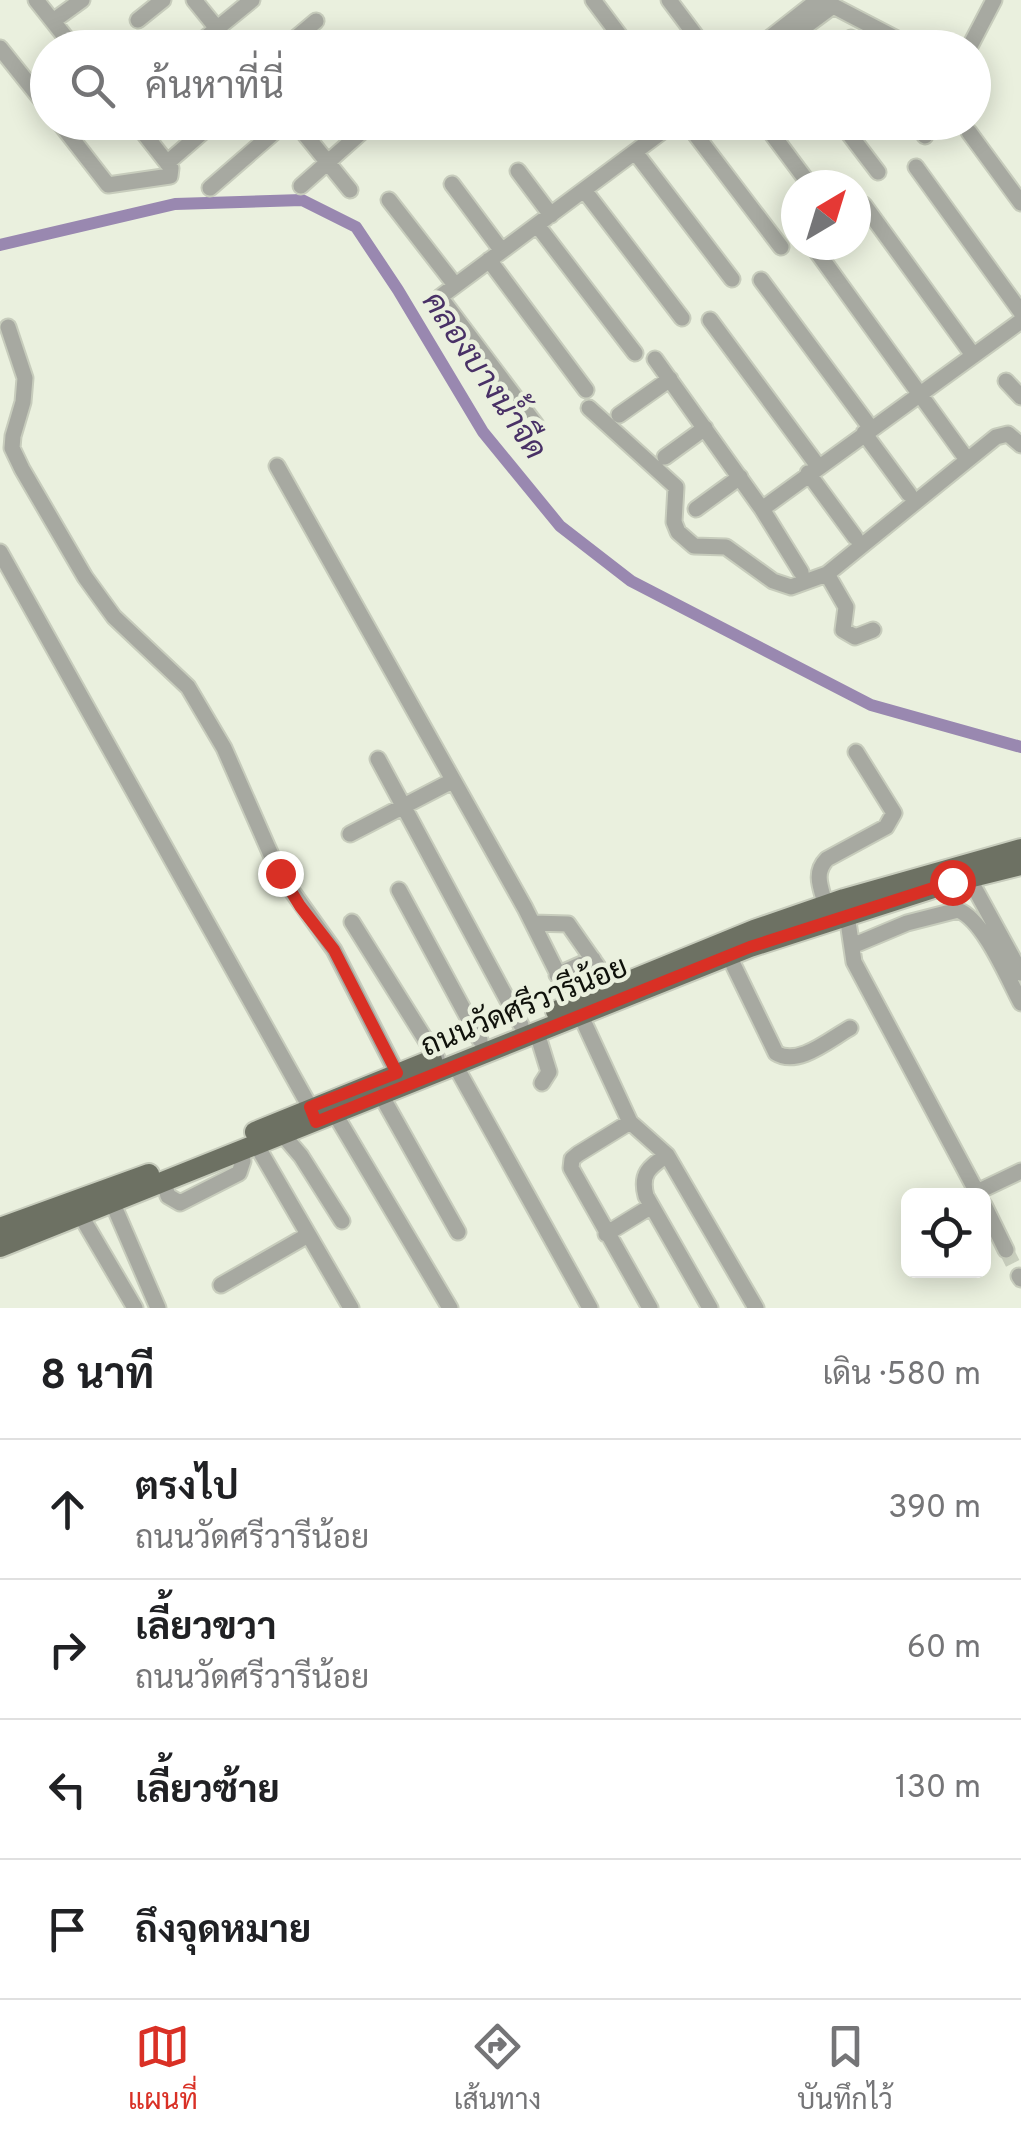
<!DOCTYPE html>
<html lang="th">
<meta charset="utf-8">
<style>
:root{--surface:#fff;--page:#f6f6f6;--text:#202124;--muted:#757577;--line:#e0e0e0;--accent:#d93025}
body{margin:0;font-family:Overpass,Sarabun,sans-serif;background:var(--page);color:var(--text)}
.controls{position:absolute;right:30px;bottom:30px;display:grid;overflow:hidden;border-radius:15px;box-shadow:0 5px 25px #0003}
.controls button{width:90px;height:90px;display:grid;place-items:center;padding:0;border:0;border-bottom:2px solid var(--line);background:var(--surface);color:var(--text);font:50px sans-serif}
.compass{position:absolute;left:781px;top:170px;width:90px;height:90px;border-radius:50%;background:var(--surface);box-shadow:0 5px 25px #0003;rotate:38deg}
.stop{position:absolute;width:30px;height:30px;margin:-22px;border:8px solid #d93025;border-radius:50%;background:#fff}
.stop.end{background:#d93025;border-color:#fff;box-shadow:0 2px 10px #0008}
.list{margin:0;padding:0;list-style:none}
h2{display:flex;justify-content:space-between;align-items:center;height:130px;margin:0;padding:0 40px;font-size:42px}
h2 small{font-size:32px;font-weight:400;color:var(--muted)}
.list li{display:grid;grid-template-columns:65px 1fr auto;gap:30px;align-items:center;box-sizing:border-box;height:140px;padding:0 40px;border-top:2px solid var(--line)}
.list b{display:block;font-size:38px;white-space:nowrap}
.list p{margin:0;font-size:32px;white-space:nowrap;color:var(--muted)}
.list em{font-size:32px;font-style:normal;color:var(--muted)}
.icon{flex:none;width:55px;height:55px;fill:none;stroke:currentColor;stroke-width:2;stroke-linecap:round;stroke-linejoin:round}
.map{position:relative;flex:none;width:1021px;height:1308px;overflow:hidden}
.search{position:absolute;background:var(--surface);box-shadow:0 5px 25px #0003;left:30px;right:30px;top:30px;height:110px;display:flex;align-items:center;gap:25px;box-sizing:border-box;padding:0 35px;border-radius:55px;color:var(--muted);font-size:38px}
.sheet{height:690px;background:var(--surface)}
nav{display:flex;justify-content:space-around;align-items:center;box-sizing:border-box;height:140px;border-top:2px solid var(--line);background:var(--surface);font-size:28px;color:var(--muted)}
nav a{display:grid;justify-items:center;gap:5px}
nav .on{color:var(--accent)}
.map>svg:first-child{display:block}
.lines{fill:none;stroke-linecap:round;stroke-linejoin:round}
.canal{stroke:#9988b0;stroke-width:12}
.minor-tunnel{stroke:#c9cfbe;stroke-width:15;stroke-dasharray:15 8;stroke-linecap:butt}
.minor-casing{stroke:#c7ccbc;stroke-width:19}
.major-casing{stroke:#c7ccbc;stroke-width:24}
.minor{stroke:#a7a9a1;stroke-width:15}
.major{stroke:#6d7163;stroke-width:20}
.route{stroke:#d93025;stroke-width:12}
.labels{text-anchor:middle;stroke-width:9;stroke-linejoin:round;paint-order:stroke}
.street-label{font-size:30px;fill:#0f110b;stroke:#eaf0de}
.water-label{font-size:32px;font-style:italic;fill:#493166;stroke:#eaf0de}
</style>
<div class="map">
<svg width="1021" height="1308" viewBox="0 0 1021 1308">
<rect width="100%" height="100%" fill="#eaf0de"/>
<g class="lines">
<path class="canal" d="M0,245l175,-41 127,-4 54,27 42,63 85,142 77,94 71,55 240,124 150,42"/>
<path class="minor-tunnel" d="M1006,1250l13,26"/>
<defs>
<path id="minor" d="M36,0l38,48
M194,0l39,48
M593,0l36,48
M669,0l36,48
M822,0l92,48
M138,20l25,-20
M53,21l29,-21
M851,38l7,10
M0,48l48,60
M119,48l10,-8
M193,48l59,-48
M284,48l32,-27
M757,48l61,-48
M776,48l57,-42
M969,48l25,-48
M59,122l49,63 62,-9 1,-8 -36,-46
M295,122l55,68
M686,122l95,125
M763,122l47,63
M840,122l38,50
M915,122l10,14
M969,132l52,71
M635,152l97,127
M167,163l38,-33
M916,167l105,145
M518,171l33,44
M452,184l50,67
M301,186l72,-64
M210,188l76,-66
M584,190l98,128
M389,200l66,85
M864,205l109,150
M537,225l98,128
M812,245l151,209
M489,260l97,130
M761,280l109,147
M710,320l108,146
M8,327l17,51 -2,24 -10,34 -1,12 10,21 63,108 29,40 74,70 36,61 55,125 55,77 63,123
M655,359l107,150
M1006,381l15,16
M589,408l87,79 -2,35 4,10 16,14 32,1 47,34 18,6 36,-13 169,-137 12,-3 13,11
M619,415l51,-36
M536,425l-96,-128 235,-175
M864,433l45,61
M665,457l40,-29
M277,466l248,442 48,96
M808,473l47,64
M696,509l44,-32
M0,552l310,555
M801,572l-39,-63 259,-188
M827,574l19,33 -3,23 12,7 18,-7
M378,759l143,266
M350,834l102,-53
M969,878l52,95
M399,890l81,150
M826,906c-5,-18 -13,-33 1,-47l59,-32 8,-14 -38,-61
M847,915l7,47 125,234
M352,922l85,136
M533,923l35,1 44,63
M852,946l55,-23 51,-13c26,10 50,69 63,93
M729,956l47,97c22,14 54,-14 74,-25
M557,975l36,-16
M581,1016l49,106
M537,1033l12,39 -7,11
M455,1065l135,243
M381,1095l77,137
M335,1114l115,194
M283,1135l18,21 41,65
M257,1146l94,162
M667,1155c-18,12 -27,19 -21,41l64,112
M164,1183l4,13 12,7 59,-30 4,-12 -3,-8
M977,1192l44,-21
M113,1204l45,104
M984,1205l22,45
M81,1216l54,92
M606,1234l44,-27
M1019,1276l2,3
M221,1285l87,-50
M650,1308l-79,-140 1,-9 6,-5 52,-32 37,33 89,153"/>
<path id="major" d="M556,1011l198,-81 90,-31 177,-50
M255,1132l177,-72
M0,1228l149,-54
M0,1247l750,-300 202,-65 69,-17"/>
</defs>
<use href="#minor" class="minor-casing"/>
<use href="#major" class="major-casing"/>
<use href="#minor" class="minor"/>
<use href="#major" class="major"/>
</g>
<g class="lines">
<path class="route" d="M280,873l20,33 34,44 63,123 -87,34 6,15 434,-175 202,-65"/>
</g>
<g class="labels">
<g class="street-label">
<text transform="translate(524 1006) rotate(-22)" y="10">ถนนวัดศรีวารีน้อย</text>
</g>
<g class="water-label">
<text transform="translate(485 375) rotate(56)" y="11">คลองบางน้ำจืด</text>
</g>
</g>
</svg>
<div class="controls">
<button><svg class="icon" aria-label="locate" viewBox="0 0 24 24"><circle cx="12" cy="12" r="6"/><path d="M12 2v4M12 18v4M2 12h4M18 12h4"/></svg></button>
</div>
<svg class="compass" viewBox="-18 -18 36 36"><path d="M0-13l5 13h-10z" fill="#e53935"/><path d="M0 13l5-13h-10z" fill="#757577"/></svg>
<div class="stop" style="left:952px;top:882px"></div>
<div class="stop end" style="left:280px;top:873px"></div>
<div class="search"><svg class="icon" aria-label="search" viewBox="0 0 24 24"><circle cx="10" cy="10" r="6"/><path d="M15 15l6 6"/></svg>ค้นหาที่นี่</div>
</div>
<section class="sheet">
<h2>8 นาที<small>เดิน · 580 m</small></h2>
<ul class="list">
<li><svg class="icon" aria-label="ahead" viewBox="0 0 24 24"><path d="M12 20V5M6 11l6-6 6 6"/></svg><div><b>ตรงไป</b><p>ถนนวัดศรีวารีน้อย</p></div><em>390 m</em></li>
<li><svg class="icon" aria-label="right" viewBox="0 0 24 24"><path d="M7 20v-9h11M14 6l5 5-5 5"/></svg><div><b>เลี้ยวขวา</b><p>ถนนวัดศรีวารีน้อย</p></div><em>60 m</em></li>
<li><svg class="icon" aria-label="left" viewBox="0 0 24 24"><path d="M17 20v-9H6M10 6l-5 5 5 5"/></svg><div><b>เลี้ยวซ้าย</b></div><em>130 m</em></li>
<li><svg class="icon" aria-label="arrive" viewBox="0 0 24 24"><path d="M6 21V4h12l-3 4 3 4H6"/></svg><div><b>ถึงจุดหมาย</b></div></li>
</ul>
</section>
<nav>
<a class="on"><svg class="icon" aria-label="map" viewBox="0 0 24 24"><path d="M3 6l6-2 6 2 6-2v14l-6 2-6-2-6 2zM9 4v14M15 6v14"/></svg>แผนที่</a>
<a><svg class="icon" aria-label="directions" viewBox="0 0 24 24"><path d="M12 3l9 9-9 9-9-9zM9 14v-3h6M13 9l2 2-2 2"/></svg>เส้นทาง</a>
<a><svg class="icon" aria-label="saved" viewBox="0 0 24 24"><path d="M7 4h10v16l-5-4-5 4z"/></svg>บันทึกไว้</a>
</nav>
